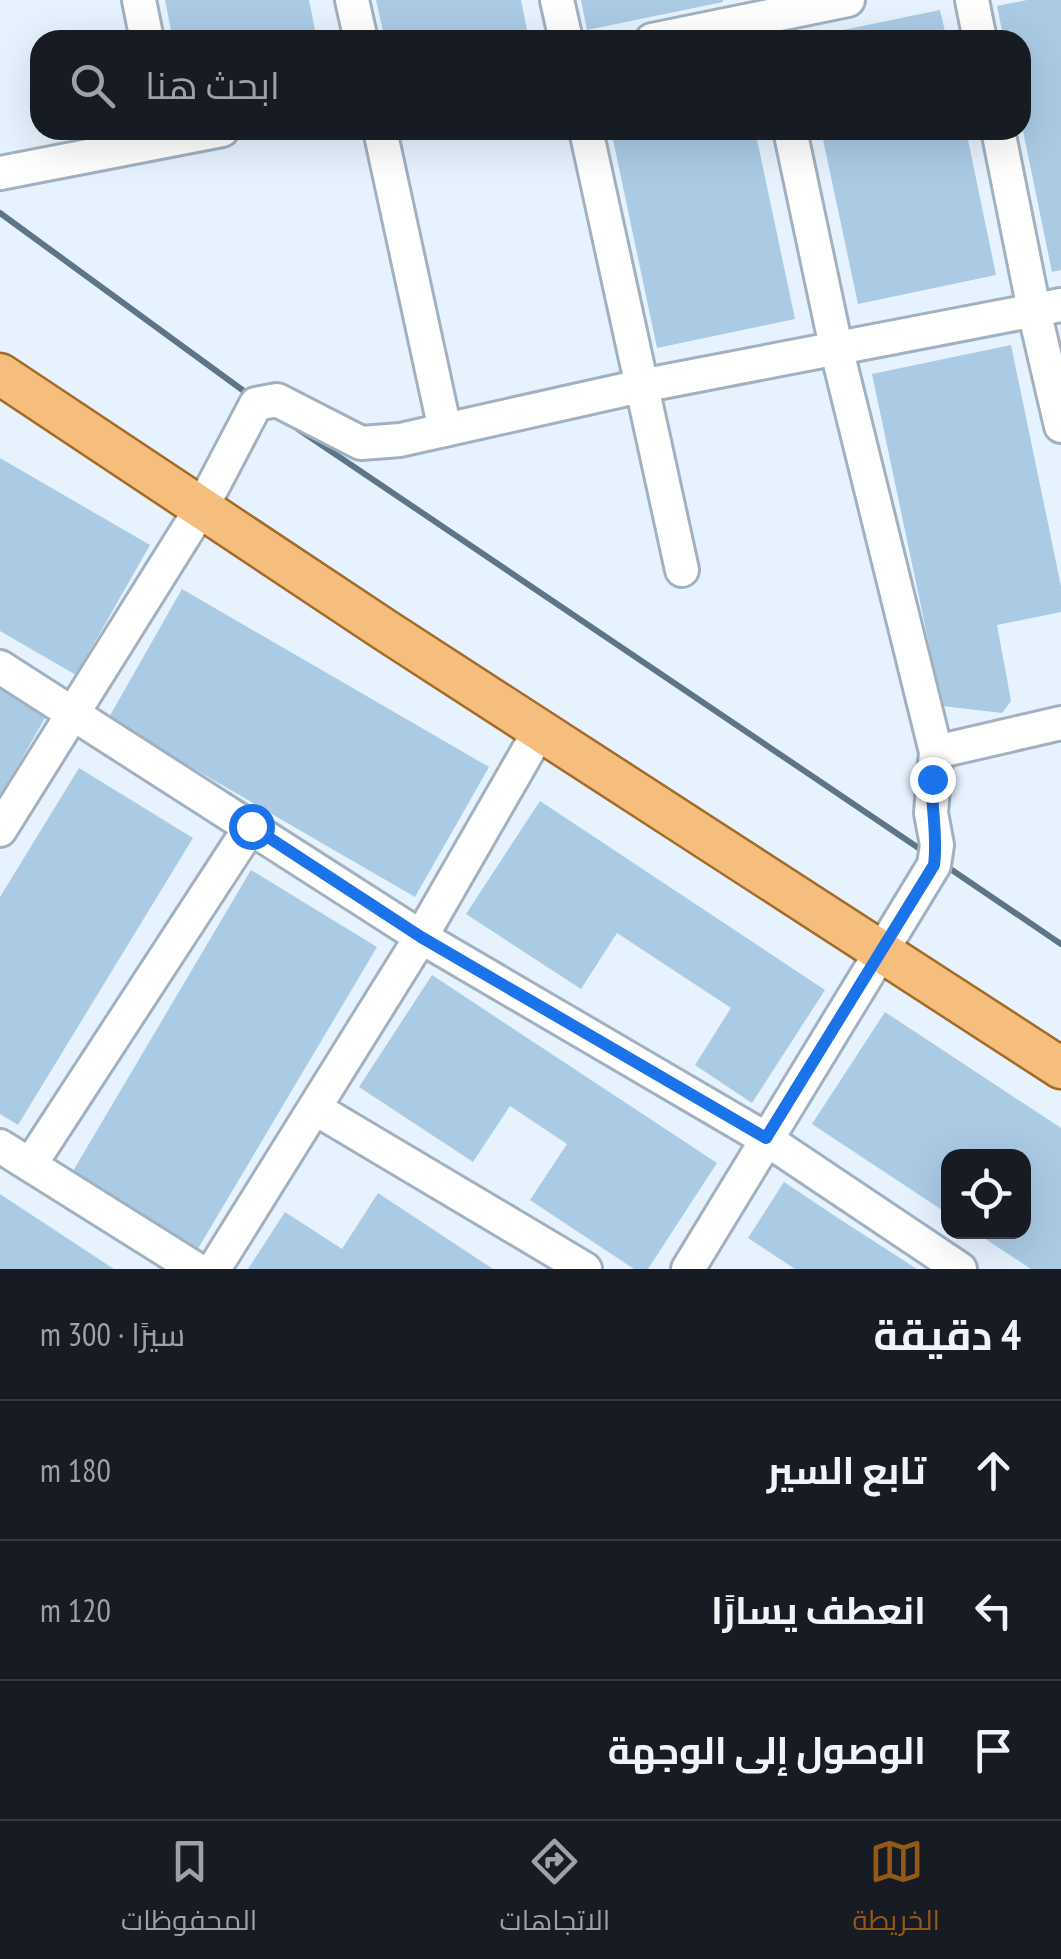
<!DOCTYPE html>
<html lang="ar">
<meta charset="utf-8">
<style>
:root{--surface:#171b24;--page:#20242c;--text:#f1f3f6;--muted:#9ea1a6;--line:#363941;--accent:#935915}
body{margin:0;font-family:"PT Sans Narrow",Cairo,sans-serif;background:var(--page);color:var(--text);direction:rtl}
.controls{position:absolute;right:30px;bottom:30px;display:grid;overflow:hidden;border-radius:20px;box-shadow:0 10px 40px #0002}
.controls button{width:90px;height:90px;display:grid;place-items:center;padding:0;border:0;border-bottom:2px solid var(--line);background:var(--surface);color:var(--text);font:50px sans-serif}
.stop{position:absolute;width:30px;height:30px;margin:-22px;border:8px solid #1a73e8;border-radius:50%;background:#fff}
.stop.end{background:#1a73e8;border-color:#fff;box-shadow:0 2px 10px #0008}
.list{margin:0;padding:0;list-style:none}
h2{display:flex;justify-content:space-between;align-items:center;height:130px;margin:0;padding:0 40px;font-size:42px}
h2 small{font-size:32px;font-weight:400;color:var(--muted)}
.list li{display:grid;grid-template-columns:65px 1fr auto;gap:30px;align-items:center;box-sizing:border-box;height:140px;padding:0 40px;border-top:2px solid var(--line)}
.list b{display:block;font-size:38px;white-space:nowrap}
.list em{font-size:32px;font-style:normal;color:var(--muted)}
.icon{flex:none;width:55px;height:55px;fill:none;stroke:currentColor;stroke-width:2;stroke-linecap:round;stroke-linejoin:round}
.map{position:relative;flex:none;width:1061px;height:1269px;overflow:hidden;direction:ltr}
.search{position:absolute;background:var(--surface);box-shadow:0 10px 40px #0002;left:30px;right:30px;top:30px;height:110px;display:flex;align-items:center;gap:25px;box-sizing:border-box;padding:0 35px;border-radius:30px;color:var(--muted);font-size:38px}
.sheet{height:550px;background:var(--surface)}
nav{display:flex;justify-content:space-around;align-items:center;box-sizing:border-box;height:140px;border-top:2px solid var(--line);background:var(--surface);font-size:28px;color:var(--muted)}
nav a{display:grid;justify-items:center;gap:5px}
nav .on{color:var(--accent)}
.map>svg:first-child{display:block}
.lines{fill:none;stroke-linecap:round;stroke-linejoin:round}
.stream{stroke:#5e7588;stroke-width:6}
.building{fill:#abcae4}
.minor-casing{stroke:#a1b1bf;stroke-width:38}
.major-casing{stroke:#a46b26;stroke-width:45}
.minor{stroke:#fff;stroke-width:32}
.major{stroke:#f5be7d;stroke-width:40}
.route{stroke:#1a73e8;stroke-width:12}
</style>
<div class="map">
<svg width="1061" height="1269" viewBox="0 0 1061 1269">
<rect width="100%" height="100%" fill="#e6f3ff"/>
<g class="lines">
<path class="stream" d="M0,213l252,184
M295,427l628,424
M946,866l115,78"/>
</g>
<path class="building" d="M165,0h144l8,40h-144z
M376,0h145l8,40h-144z
M581,0h142v2l-136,28z
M1027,0h34v270l-9,2 -31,-151v-81h-17l-7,-34z
M940,10l7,30h-143v-2z
M611,130h144l40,189 -138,29z
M821,130h145l30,145 -138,29z
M1011,345l50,241v26l-64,13 14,76 -9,12 -60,-7 -70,-332z
M0,458l150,87 -74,130 -76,-44z
M182,589l307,178 -74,130 -307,-178z
M0,682l49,29 -49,86z
M79,768l114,70 -175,287 -18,-11v-217z
M540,801l285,189 -73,113 -57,-38 36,-57 -114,-75 -36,56 -115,-75z
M251,870l126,77 -181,305 -126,-76z
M432,975l285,188 -69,106h-14l-104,-69 37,-56 -57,-38 -37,56 -114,-75z
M885,1012l176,116v141h-30l-56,-37h49v-76h-76v58l-136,-90z
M784,1182l57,38 76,49h-122l-47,-31z
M378,1193l115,76h-245l37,-57 57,37z
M0,1194l41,27 73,48h-114z"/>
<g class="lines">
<defs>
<path id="minor" d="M139,0l8,40
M352,0l9,40
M557,0l9,40
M972,0l8,40
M652,40l196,-40
M380,130l65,300
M586,130l96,440
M790,130l46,217 100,405
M998,130l36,180 27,116
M0,173l222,-43
M0,667l421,270 345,202 194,130
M0,830l202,-323 54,-103 21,-4 84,43 39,-3 241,-54 420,-81
M316,1109l269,160
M0,1146l196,123
M30,1165l221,-339
M214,1269l207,-332 119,-207
M688,1269l246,-404 3,-20 -6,-32 5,-61 125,-29"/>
<path id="major" d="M0,374l385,256 676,438"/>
</defs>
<use href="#minor" class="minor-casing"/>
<use href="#major" class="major-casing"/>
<use href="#minor" class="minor"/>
<use href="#major" class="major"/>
</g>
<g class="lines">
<path class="route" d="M251,826l170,111 345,201 168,-273c4,-29 -3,-57 -2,-86"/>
</g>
</svg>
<div class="controls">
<button><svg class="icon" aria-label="locate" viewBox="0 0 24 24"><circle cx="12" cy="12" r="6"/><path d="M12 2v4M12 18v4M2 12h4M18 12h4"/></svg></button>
</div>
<div class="stop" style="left:251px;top:826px"></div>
<div class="stop end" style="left:932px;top:779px"></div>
<div class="search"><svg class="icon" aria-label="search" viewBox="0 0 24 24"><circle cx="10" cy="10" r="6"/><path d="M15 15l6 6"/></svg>ابحث هنا</div>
</div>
<section class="sheet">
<h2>4 دقيقة<small>سيرًا · 300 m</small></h2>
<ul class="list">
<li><svg class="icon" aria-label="ahead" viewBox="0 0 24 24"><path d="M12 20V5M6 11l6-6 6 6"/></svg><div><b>تابع السير</b></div><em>180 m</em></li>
<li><svg class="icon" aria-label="left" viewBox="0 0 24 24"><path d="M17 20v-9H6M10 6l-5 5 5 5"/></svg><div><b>انعطف يسارًا</b></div><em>120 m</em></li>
<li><svg class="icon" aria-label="arrive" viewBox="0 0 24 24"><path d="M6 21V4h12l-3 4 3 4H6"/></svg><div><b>الوصول إلى الوجهة</b></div></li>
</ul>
</section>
<nav>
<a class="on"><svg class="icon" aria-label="map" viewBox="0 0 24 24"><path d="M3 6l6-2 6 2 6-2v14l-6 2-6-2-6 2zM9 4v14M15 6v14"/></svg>الخريطة</a>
<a><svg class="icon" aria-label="directions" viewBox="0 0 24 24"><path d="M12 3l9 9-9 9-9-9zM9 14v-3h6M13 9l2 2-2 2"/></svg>الاتجاهات</a>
<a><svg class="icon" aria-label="saved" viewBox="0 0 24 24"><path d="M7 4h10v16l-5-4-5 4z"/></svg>المحفوظات</a>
</nav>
